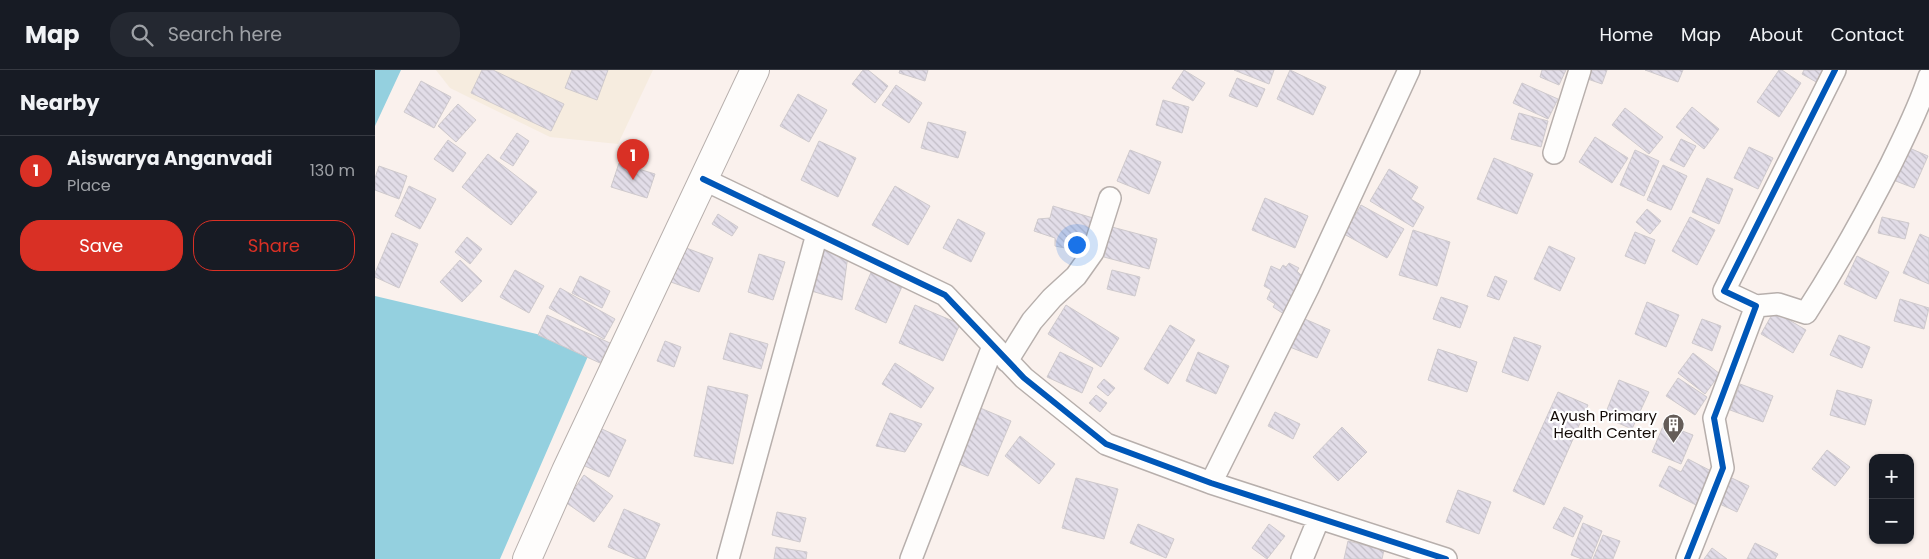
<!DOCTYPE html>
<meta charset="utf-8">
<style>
:root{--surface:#171b24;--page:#242831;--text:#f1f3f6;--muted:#9ea1a6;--line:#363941;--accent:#d93025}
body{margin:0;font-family:Poppins,sans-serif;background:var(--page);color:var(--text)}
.controls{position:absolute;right:15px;bottom:15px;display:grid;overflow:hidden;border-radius:10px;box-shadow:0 1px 4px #0004}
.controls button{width:45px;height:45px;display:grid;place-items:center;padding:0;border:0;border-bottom:1px solid var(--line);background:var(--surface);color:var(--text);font:25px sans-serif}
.you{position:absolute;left:701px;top:174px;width:18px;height:18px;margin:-12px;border:4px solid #fff;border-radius:50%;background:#1a73e8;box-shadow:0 0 0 8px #1a73e833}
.badge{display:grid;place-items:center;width:32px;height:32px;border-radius:50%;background:var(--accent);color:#fff;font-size:16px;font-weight:700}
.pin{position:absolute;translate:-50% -41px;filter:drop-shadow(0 1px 2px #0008)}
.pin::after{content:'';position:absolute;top:26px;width:18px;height:15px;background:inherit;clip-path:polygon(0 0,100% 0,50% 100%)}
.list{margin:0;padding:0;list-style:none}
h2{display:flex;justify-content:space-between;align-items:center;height:65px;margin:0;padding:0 20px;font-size:21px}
h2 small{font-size:16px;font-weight:400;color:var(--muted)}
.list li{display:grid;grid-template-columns:32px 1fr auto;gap:15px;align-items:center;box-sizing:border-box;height:70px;padding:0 20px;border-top:1px solid var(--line)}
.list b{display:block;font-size:19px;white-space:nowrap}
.list p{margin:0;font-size:16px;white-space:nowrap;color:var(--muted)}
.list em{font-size:16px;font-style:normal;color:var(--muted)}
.actions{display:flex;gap:10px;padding:15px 20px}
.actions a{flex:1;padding:11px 0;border:1px solid var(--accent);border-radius:20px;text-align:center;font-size:18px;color:var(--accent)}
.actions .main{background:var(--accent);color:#fff}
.icon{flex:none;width:28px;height:28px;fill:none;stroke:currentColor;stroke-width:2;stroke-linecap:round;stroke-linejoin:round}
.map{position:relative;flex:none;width:1554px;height:489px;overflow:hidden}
header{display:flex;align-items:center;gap:30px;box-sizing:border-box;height:70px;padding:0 25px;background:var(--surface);border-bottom:1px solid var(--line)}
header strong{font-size:24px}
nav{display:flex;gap:28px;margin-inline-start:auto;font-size:18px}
.search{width:350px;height:45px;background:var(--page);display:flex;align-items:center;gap:12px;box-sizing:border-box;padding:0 18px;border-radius:20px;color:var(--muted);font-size:19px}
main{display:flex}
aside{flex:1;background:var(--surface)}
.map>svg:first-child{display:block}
.education{fill:#f6ecdf}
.water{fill:#94d0df}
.building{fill:url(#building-back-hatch);stroke:#cfcacd}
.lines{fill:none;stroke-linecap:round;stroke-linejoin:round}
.street-casing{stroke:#b7afac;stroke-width:24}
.secondary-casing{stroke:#b7afac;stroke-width:30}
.street{stroke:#fefdfc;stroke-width:21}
.secondary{stroke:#fefdfc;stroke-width:28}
.cycleway-casing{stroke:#fff;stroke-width:9}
.cycleway{stroke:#0057b8;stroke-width:6}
.labels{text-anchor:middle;stroke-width:4.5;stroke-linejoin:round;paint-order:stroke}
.poi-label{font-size:15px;fill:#130b07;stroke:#fff;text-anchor:end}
</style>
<header>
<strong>Map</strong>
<div class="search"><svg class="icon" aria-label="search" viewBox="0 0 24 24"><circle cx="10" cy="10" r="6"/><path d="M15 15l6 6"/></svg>Search here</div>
<nav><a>Home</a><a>Map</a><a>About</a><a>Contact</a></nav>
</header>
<main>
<aside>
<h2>Nearby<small></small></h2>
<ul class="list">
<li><span class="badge">1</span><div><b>Aiswarya Anganvadi</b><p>Place</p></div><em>130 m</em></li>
</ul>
<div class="actions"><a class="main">Save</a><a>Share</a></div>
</aside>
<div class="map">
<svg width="1554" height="489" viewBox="0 0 1554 489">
<defs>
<pattern id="building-back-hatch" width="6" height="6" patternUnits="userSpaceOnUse" patternTransform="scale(1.25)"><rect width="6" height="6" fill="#e2dde8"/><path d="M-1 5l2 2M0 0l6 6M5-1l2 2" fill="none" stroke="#c1bcc6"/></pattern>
</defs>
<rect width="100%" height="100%" fill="#faf1ed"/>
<path class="education" d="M61,0h217l-35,74 -68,-7 -100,-49z"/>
<path class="water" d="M0,0h26l-26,56z
M0,226l217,51 -92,212h-125z"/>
<path class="building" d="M107,0h11l71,34 -13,27 -80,-38z
M197,0h36l-11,30 -32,-12z
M488,0h5l20,16 -13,17 -23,-19z
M525,0h28l-3,11 -26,-8z
M809,0l21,13 -12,18 -21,-13z
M859,0h40l-5,14z
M915,0l36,17 -13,28 -36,-16z
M1167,0h24l-7,15 -19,-8z
M1210,0h22l-5,14 -20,-7z
M1270,0h38l-5,12z
M1404,0h3l19,13 -22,34 -22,-15z
M1429,0h21l-7,13 -16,-9z
M862,8l28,11 -8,18 -28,-11z
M46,11l30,16 -17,31 -30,-16z
M1147,13l36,16 -10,20 -35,-16z
M521,15l26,18 -13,20 -27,-18z
M423,24l29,16 -18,32 -29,-16z
M788,30l26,7 -7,26 -26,-8z
M83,34l18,16 -20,22 -18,-16z
M1317,37l27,22 -15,20 -28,-22z
M1250,38l38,29 -14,17 -37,-29z
M1144,43l29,8 -7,26 -30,-8z
M553,52l38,10 -8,26 -37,-10z
M142,63l12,8 -16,25 -13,-8z
M1220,67l33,21 -16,25 -33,-21z
M1306,69l15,7 -12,21 -14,-7z
M73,70l18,13 -13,19 -19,-13z
M444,71l37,17 -18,39 -37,-17z
M1374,77l24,11 -15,31 -24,-11z
M1532,77l21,9 -14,32 -21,-8z
M755,80l31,12 -12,32 -32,-13z
M1260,80l24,11 -15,35 -24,-11z
M113,84l49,38 -26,33 -49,-38z
M1119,88l39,16 -16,40 -40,-15z
M244,93l36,11 -8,24 -36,-11z
M1288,95l24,11 -16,34 -24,-10z
M4,96l28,10 -8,23 -24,-9v-12z
M1014,99l29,18 -7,12 13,8 -11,20 -43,-26z
M1332,108l26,11 -14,35 -27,-12z
M34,116l27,13 -16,30 -25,-13z
M520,116l35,20 -22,39 -36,-20z
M890,128l43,18 -13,32 -43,-18z
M986,135l43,24 -17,29 -43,-24z
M678,136l40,12 -13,33 -25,-5v-8l-21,-7 4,-12 12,-1z
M1272,139l14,12 -11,13 -14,-12z
M343,144l20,13 -6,9 -20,-12z
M1315,147l25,13 -18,35 -25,-14z
M1507,147l27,6 -4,16 -27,-6z
M583,149l27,14 -14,29 -28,-14z
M737,157l45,12 -8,30 -45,-12z
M1038,160l37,12 -13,44 -38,-11z
M1260,162l20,8 -10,24 -20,-8z
M17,163l26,11 -19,44 -24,-11v-4z
M1545,164l9,4v46l-26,-11z
M92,167l15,12 -12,15 -15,-12z
M306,176l32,12 -14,34 -31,-11z
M1174,176l26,12 -15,33 -26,-12z
M443,177l30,8 -6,45 -34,-10z
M384,184l26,8 -12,38 -25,-8z
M1482,186l32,16 -13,27 -32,-15z
M85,190l22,21 -20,21 -22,-20z
M914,193l10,5 -2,3 4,4 -14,41 -14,-9 2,-3 -8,-5 4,-9 -7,-4 7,-20 9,4 3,-5 3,2z
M498,198l31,14 -18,41 -31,-14z
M140,200l29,16 -15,27 -29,-16z
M737,200l28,7 -5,19 -28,-7z
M205,206l30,15 -8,17 -30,-15z
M1120,206l12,5 -8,19 -12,-4z
M185,218l55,31 -11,20 -55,-31z
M1066,227l27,9 -8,22 -27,-9z
M1525,229l29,9 -5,21 -30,-8z
M1272,232l32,13 -13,32 -31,-13z
M540,235l45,19 -17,37 -44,-18z
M691,235l53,33 -18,29 -53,-33z
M1399,241l32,19 -13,23 -32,-19z
M172,245l63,28 -10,20 -62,-28z
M923,246l32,14 -13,28 -32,-13z
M1327,249l19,7 -9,25 -20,-8z
M795,255l25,15 -27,44 -24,-15z
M355,263l38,11 -7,25 -38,-10z
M1464,265l31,12 -8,21 -32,-13z
M1139,267l27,9 -13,35 -26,-9z
M290,271l16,6 -7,20 -17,-6z
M1063,279l39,13 -10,30 -39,-12z
M685,282l33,16 -11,25 -35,-16z
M823,282l31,14 -13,28 -30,-13z
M1318,283l27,21 -15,20 -27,-21z
M520,293l39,25 -13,20 -39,-24z
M1303,308l29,19 -12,18 -29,-19z
M729,309l11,9 -7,8 -11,-9z
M1244,310l30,12 -17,37 -28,-12z
M1365,314l33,12 -10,26 -33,-12z
M333,316l40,9 -15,69 -39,-8z
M1462,320l35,10 -7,25 -35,-10z
M1183,322l30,13 -44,100 -31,-14z
M721,325l11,8 -7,9 -11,-9z
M603,337l33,14 -23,55 -34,-14z
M900,342l25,12 -7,15 -25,-13z
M515,343l32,11 -17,28 -29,-6z
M216,354l35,16 -17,37 -35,-16z
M1289,354l29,11 -12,29 -29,-12z
M967,357l25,25 -29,29 -25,-24z
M645,366l35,28 -16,20 -34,-28z
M1452,380l23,17 -15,19 -23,-17z
M1313,389l25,13 -17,33 -37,-19 10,-20 12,6z
M1348,404l26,12 -12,26 -26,-12z
M209,405l29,21 -19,26 -29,-20z
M701,408l42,11 -14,50 -42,-11z
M1083,420l33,12 -12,32 -33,-12z
M1189,437l19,9 -10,21 -20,-9z
M249,439l36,15 -15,35h-8l-29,-12z
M402,442l29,6 -6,24 -28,-7z
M1208,453l19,8 -11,28h-9l-11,-4z
M763,454l36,15 -8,19 -36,-15z
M894,454l16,12 -18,23 -15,-11z
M1228,465l17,6 -7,18h-20z
M973,471l36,9 -2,9h-38z
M1380,473l23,11 -3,5h-28z
M401,477l31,5 -1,7h-32z
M1337,478l15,11h-23z"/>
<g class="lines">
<defs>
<path id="street" d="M1179,83l26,-83
M328,109l242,116 79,83 82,66 105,39 235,76
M1381,236l22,-2 28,9c31,-48 59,-98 85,-149 14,-29 28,-56 38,-87
M632,291l25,-40 20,-23 24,-22 17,-24 17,-54
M836,413l97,-195 101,-218
M353,489l89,-325
M536,489l82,-213
M927,489l17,-41
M1312,489l36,-91 -9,-50 42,-112 -32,-15 111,-221"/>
<path id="secondary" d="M152,489l39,-88 189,-401"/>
</defs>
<use href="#street" class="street-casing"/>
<use href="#secondary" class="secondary-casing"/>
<use href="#street" class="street"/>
<use href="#secondary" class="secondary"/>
<defs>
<path id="cycleway" d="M328,109l242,116 79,83 82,66 105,39 235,76
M1312,489l36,-91 -9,-50 42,-112 -32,-15 111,-221"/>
</defs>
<use href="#cycleway" class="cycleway-casing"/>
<use href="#cycleway" class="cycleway"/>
</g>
<defs>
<symbol id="building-pin" viewBox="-11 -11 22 30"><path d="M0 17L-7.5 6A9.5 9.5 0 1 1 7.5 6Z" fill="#645c58" stroke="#fff"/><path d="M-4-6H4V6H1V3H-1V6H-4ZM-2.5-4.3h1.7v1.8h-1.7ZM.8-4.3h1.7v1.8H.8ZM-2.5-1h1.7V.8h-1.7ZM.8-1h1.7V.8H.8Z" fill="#fff"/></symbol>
</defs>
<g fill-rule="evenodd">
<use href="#building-pin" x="1286" y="342" width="25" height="34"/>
</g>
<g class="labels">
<g class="poi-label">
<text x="1282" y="351">Ayush Primary<tspan x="1282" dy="17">Health Center</tspan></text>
</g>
</g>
</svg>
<div class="controls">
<button>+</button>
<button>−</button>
</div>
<div class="you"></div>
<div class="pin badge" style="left:258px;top:110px">1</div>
</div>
</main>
